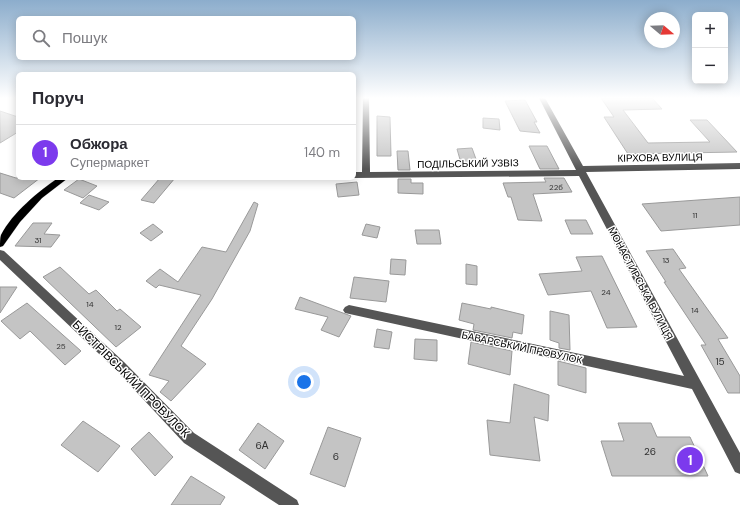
<!DOCTYPE html>
<html lang="uk">
<meta charset="utf-8">
<style>
:root{--surface:#fff;--page:#f2f2f3;--text:#2b2b33;--muted:#7c7c81;--line:#e1e1e2;--accent:#7c3aed}
body{margin:0;font-family:"DM Sans",sans-serif;background:var(--page);color:var(--text)}
.controls{position:absolute;right:12px;top:12px;display:grid;overflow:hidden;border-radius:6px;box-shadow:0 2px 10px #0003}
.controls button{width:36px;height:36px;display:grid;place-items:center;padding:0;border:0;border-bottom:1px solid var(--line);background:var(--surface);color:var(--text);font:20px sans-serif}
.compass{position:absolute;left:644px;top:12px;width:36px;height:36px;border-radius:50%;background:var(--surface);box-shadow:0 2px 10px #0003;rotate:109deg}
.you{position:absolute;left:304px;top:382px;width:14px;height:14px;margin:-10px;border:3px solid #fff;border-radius:50%;background:#1a73e8;box-shadow:0 0 0 6px #1a73e833}
.badge{display:grid;place-items:center;width:26px;height:26px;border-radius:50%;background:var(--accent);color:#fff;font-size:13px;font-weight:700}
.pin{position:absolute;translate:-50% -50%;border:2px solid #fff;box-shadow:0 1px 4px #0006}
.list{margin:0;padding:0;list-style:none}
h2{display:flex;justify-content:space-between;align-items:center;height:52px;margin:0;padding:0 16px;font-size:17px}
h2 small{font-size:13px;font-weight:400;color:var(--muted)}
.list li{display:grid;grid-template-columns:26px 1fr auto;gap:12px;align-items:center;box-sizing:border-box;height:56px;padding:0 16px;border-top:1px solid var(--line)}
.list b{display:block;font-size:15px;white-space:nowrap}
.list p{margin:0;font-size:13px;white-space:nowrap;color:var(--muted)}
.list em{font-size:13px;font-style:normal;color:var(--muted)}
.icon{flex:none;width:22px;height:22px;fill:none;stroke:currentColor;stroke-width:2;stroke-linecap:round;stroke-linejoin:round}
.map{position:relative;flex:none;width:740px;height:505px;overflow:hidden}
.search{position:absolute;background:var(--surface);box-shadow:0 2px 10px #0003;left:16px;top:16px;width:340px;height:44px;display:flex;align-items:center;gap:10px;box-sizing:border-box;padding:0 14px;border-radius:6px;color:var(--muted);font-size:15px}
.panel{position:absolute;background:var(--surface);box-shadow:0 2px 10px #0003;left:16px;top:72px;width:340px;height:108px;border-radius:6px}
.map>svg:first-child{display:block}
.building{fill:#c4c4c4;stroke:#999}
.lines{fill:none;stroke-linecap:round;stroke-linejoin:round}
.major-casing{stroke:#dbdbdb;stroke-width:1}
.minor{fill:#555;fill-rule:evenodd}
.major{fill:#000;fill-rule:evenodd}
.labels{text-anchor:middle;stroke-width:3;stroke-linejoin:round;paint-order:stroke}
.number-label{font-size:8px;fill:#313131}
.street-label{font-size:10px;fill:#000;stroke:#fff}
.near-number-label{font-size:10px;fill:#313131}
.near-street-label{font-size:12px;fill:#000;stroke:#fff}
</style>
<div class="map">
<svg width="740" height="505" viewBox="0 0 740 505">
<rect width="100%" height="100%" fill="#fff"/>
<path class="building" d="M601,98h51l10,11 -39,1 25,33 62,-1 -20,-22h17l30,32 -109,2 -24,-37h10z
M525,100l12,22h-3l6,11 -20,-2 -15,-30z
M0,111l18,6v15l-18,11z
M377,116l13,1 1,39h-14z
M483,118l16,1 1,11 -17,-2z
M529,146h18l12,23h-19z
M472,148l5,14 -16,1 -4,-14z
M397,151h11l2,19h-12z
M0,173l16,5h24l-26,20 -14,-5z
M160,178h15l-21,25 -13,-3z
M544,178h20l8,14 -39,2 9,27 -24,-1 -7,-23h-3l-5,-14 43,-1z
M79,179l18,7 -14,12 -19,-8z
M398,179h13v4h12v11l-25,-1z
M357,182l2,13 -21,2 -2,-13z
M89,195l20,7 -10,8 -19,-7z
M740,197v28l-79,6 -19,-27z
M254,202l4,2 -8,27 -38,68 -31,47 25,18 -35,37 -11,-9 9,-11 -20,-6 52,-80 -42,-10 -3,3 -10,-7 14,-12 18,13 24,-35 24,5z
M565,220h21l7,14h-22z
M33,223h19l-8,11 16,1 -9,12 -36,-1z
M153,224l10,8 -12,9 -11,-8z
M366,224l14,3 -3,11 -15,-3z
M415,230h24l2,14h-24z
M673,249l13,19 -7,1 49,69 -10,1 22,37v17h-12l-27,-48h5l-42,-63h2l-20,-31z
M602,256l35,71 -30,1 -16,-37 -43,4 -9,-21 43,-3 -6,-14z
M391,259l15,1 -1,15 -15,-1z
M466,264l11,2v19l-11,-1z
M60,267l29,27 7,-4 21,21 3,-2 21,18 -25,20 -73,-70z
M354,277l35,4 -3,21 -36,-4z
M0,287h17l-17,26z
M300,297l51,19 -12,21 -18,-7 7,-13 -33,-8z
M27,303l54,48 -16,14 -35,-34 -10,8 -19,-18z
M462,303l29,6v-2l33,8 -2,19 -9,-2 -1,6 -39,-8 1,-6 -15,-4z
M550,311l19,4 1,35 -11,-2v-5l-9,-3z
M377,329l15,3 -3,17 -15,-2z
M415,339l22,1v21l-23,-2z
M471,342l41,9 -2,24 -42,-11z
M558,361l28,7v25l-28,-8z
M514,384l35,11 -1,26 -14,-4 6,44 -50,-6 -3,-35 23,3z
M83,421l37,25 -22,26 -37,-27z
M258,423l26,18 -19,28 -26,-19z
M618,423h33l6,14h33l18,39h-96l-11,-35h23z
M328,427l33,11 -16,49 -35,-13z
M149,432l24,25 -18,19 -24,-27z
M191,476l34,21 -5,8h-49z"/>
<g class="lines">
<defs>
<path id="major" d="M58,178h10l-26,20 -22,24 -17,24 -3,1c0,-4 0,-9 1,-12 12,-23 37,-43 57,-57z"/>
</defs>
<use href="#major" class="major-casing"/>
<path class="minor" d="M363,98h6l1,74 206,-2 -37,-72h6l38,68 157,-3v6l-154,3 154,281v21l-5,-2 -43,-83 -347,-76 -2,-3 2,-3 4,-2 335,71 -105,-200 -225,2v-6h8z
M0,250l4,1 120,111 70,71 103,67 2,5h-20l-95,-62 -68,-73 -116,-110z"/>
<use href="#major" class="major"/>
</g>
<linearGradient id="sky" x2="0" y2="1"><stop stop-color="#8cadcc"/><stop offset="0.58" stop-color="#fff"/><stop offset="1" stop-color="#fff" stop-opacity="0"/></linearGradient>
<rect width="740" height="169" fill="url(#sky)"/>
<g class="labels">
<g class="number-label">
<text x="556" y="190">22б</text>
<text x="695" y="218">11</text>
<text x="38" y="243">31</text>
<text x="666" y="263">13</text>
<text x="606" y="295">24</text>
<text x="90" y="307">14</text>
<text x="695" y="313">14</text>
<text x="118" y="330">12</text>
<text x="61" y="349">25</text>
</g>
<g class="street-label">
<text transform="translate(660 157) rotate(-1)" y="4">КІРХОВА ВУЛИЦЯ</text>
<text transform="translate(468 163) rotate(-1)" y="4">ПОДІЛЬСЬКИЙ УЗВІЗ</text>
<text transform="translate(641 283) rotate(62)" y="4">МОНАСТИРСЬКА ВУЛИЦЯ</text>
<text transform="translate(522 347) rotate(12)" y="4">БАВАРСЬКИЙ ПРОВУЛОК</text>
</g>
<g class="near-number-label">
<text x="720" y="365">15</text>
<text x="262" y="449">6А</text>
<text x="650" y="455">26</text>
<text x="336" y="460">6</text>
</g>
<g class="near-street-label">
<text transform="translate(131 379) rotate(45)" y="4">БИСТРІВСЬКИЙ ПРОВУЛОК</text>
</g>
</g>
</svg>
<div class="controls">
<button>+</button>
<button>−</button>
</div>
<svg class="compass" viewBox="-18 -18 36 36"><path d="M0-13l5 13h-10z" fill="#e53935"/><path d="M0 13l5-13h-10z" fill="#7c7c81"/></svg>
<div class="you"></div>
<div class="pin badge" style="left:690px;top:460px">1</div>
<div class="search"><svg class="icon" aria-label="search" viewBox="0 0 24 24"><circle cx="10" cy="10" r="6"/><path d="M15 15l6 6"/></svg>Пошук</div>
<section class="panel">
<h2>Поруч<small></small></h2>
<ul class="list">
<li><span class="badge">1</span><div><b>Обжора</b><p>Супермаркет</p></div><em>140 m</em></li>
</ul>
</section>
</div>
